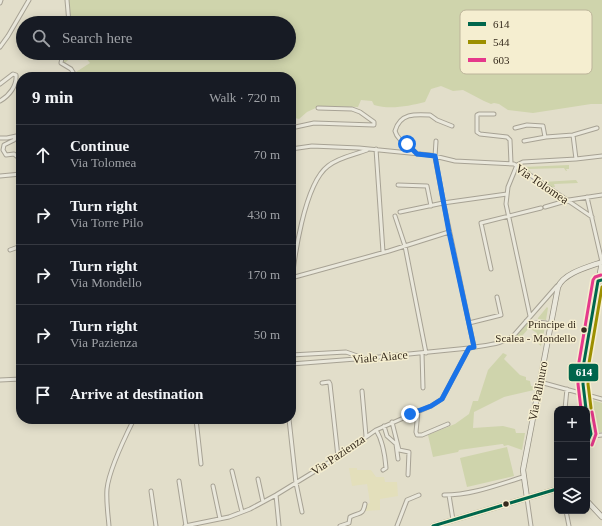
<!DOCTYPE html>
<meta charset="utf-8">
<style>
:root{--surface:#171b24;--page:#20242c;--text:#f1f3f6;--muted:#9ea1a6;--line:#363941}
body{margin:0;font-family:"Times New Roman",serif;background:var(--page);color:var(--text)}
.controls{position:absolute;right:12px;bottom:12px;display:grid;overflow:hidden;border-radius:8px;box-shadow:0 2px 10px #0003}
.controls button{width:36px;height:36px;display:grid;place-items:center;padding:0;border:0;border-bottom:1px solid var(--line);background:var(--surface);color:var(--text);font:20px sans-serif}
.stop{position:absolute;width:12px;height:12px;margin:-9px;border:3px solid #1a73e8;border-radius:50%;background:#fff}
.stop.end{background:#1a73e8;border-color:#fff;box-shadow:0 1px 4px #0008}
.list{margin:0;padding:0;list-style:none}
h2{display:flex;justify-content:space-between;align-items:center;height:52px;margin:0;padding:0 16px;font-size:17px}
h2 small{font-size:13px;font-weight:400;color:var(--muted)}
.list li{display:grid;grid-template-columns:26px 1fr auto;gap:12px;align-items:center;box-sizing:border-box;height:60px;padding:0 16px;border-top:1px solid var(--line)}
.list b{display:block;font-size:15px;white-space:nowrap}
.list p{margin:0;font-size:13px;white-space:nowrap;color:var(--muted)}
.list em{font-size:13px;font-style:normal;color:var(--muted)}
.icon{flex:none;width:22px;height:22px;fill:none;stroke:currentColor;stroke-width:2;stroke-linecap:round;stroke-linejoin:round}
.map{position:relative;flex:none;width:602px;height:526px;overflow:hidden}
.search{position:absolute;background:var(--surface);box-shadow:0 2px 10px #0003;left:16px;top:16px;width:280px;height:44px;display:flex;align-items:center;gap:10px;box-sizing:border-box;padding:0 14px;border-radius:22px;color:var(--muted);font-size:15px}
.panel{position:absolute;background:var(--surface);box-shadow:0 2px 10px #0003;left:16px;top:72px;width:280px;height:352px;border-radius:16px}
.map>svg:first-child{display:block}
.farmland{fill:#e3dfbb}
.green{fill:#cfd4ac}
.lines{fill:none;stroke-linecap:round;stroke-linejoin:round}
.minor-casing{stroke:#a7a294;stroke-width:5}
.secondary-casing{stroke:#979284;stroke-width:6}
.minor{stroke:#eae8dc;stroke-width:3}
.secondary{stroke:#eae8dc;stroke-width:4.5}
.bus-1-casing{stroke:#f5eed0;stroke-width:6}
.bus-2-casing{stroke:#f5eed0;stroke-width:6}
.bus-3-casing{stroke:#f5eed0;stroke-width:6}
.bus-1{stroke:#00664c;stroke-width:3}
.bus-2{stroke:#9c8f00;stroke-width:3}
.bus-3{stroke:#e5398b;stroke-width:3}
.route{stroke:#1a73e8;stroke-width:5}
.bus-dot{fill:#362b1d;stroke:#f5eed0;stroke-width:1.5}
.labels{text-anchor:middle;stroke-width:3;stroke-linejoin:round;paint-order:stroke}
.bus-label{font-size:11px;fill:#362b1d;stroke:#f5eed0;text-anchor:end}
.street-label{font-size:12px;fill:#362b1d;stroke:#f5eed0}
.key{fill:#f5eed0;stroke:#bcb49a;stroke-width:1}
.key-label{font-size:11px;fill:#362b1d}
.line-badge{stroke:#f5eed0;stroke-width:1.5}
.badge-label{font-size:11px;text-anchor:middle;font-weight:bold;fill:#fff}
</style>
<div class="map">
<svg width="602" height="526" viewBox="0 0 602 526">
<rect width="100%" height="100%" fill="#e2deca"/>
<path class="farmland" d="M349,468h8v2h14l5,7h8l1,5h12l1,14 -18,3v11l-15,1 2,-7 3,-1 -3,-19 -15,2z"/>
<path class="green" d="M68,0h534v104h-11l-58,9 -25,-3 -9,-6 -5,-1 -3,1 -7,-3 -21,-11 -10,1 -12,-5 -10,3 -6,13c-16,4 -35,8 -51,3l-2,-4 -11,-1 -3,7 -38,-1 -13,6 -8,7 -8,-2v-40h-213l-2,-5 14,-9 -6,-7 -4,-3h209v-30h-219z
M64,53h15h-4l-10,10 -2,-1z
M569,165v4h-3l1,2h-1l-2,-3 -36,1 3,3v1l-8,-6z
M576,180l2,3 -24,1 1,3h-5l-7,-5z
M547,307l1,1 -2,12 -8,-1v-1z
M527,324l18,3 -4,19c-5,-3 -5,-8 -4,-13l-8,-5 -13,15 -3,-4z
M503,353l4,2 -3,4 16,16 6,2v3l4,1 1,5 3,1v3l-30,7 -30,15 -1,16 30,-2 12,3 1,4h9l-3,17 -14,-5 -4,1 -1,-2h-1l-43,6 -1,2 -25,5 -5,-22 27,-11 14,-10 4,-13h5l10,-31z
M589,399l13,4v29l-6,1 -3,-1z
M507,447l7,29 -47,11 -7,-29z"/>
<g class="lines">
<defs>
<path id="minor" d="M67,0l2,23
M0,3l1,-3
M0,47l8,-11 21,-36
M63,53l-2,10 10,6 5,8
M0,84l13,-10 3,1c1,11 -7,21 -16,26
M494,114h-15l-2,1v17l3,2 27,3 3,3 1,23
M291,128l23,-5 60,2v-3l-14,-10 -8,-3 -34,-1
M515,128l12,-3 16,1 2,11
M573,135l3,24
M17,136l-3,4 -10,5 -1,5 3,5 8,-1 5,4 2,5
M0,138h7l14,-3
M436,141l-1,16 9,48 30,142
M524,141l22,-4 27,-2 24,-7
M291,149l21,-3 47,2 71,7 25,6 59,3 78,53
M376,149l7,103
M417,154c-7,-9 -19,-12 -22,-23 5,-18 20,-17 35,-16l7,5 15,6
M517,165l-9,22 -2,17 24,112
M517,165l6,-3 53,-3 26,-3
M0,176l21,-2
M398,185l29,1 4,20
M587,197l15,65
M545,207l24,-7 33,-5
M400,212l43,-9 64,-9
M395,216l10,30 21,107
M10,250l11,-4
M491,269l-10,-46 60,-15
M291,278l98,-27 60,-19
M291,288c3,-29 13,-104 37,-122 11,-9 26,-11 39,-16
M526,321l20,2 4,2
M469,323l32,-8 -4,-18
M422,353l1,35
M291,355l55,-3 17,6
M291,364l78,-6 100,-10
M0,380l21,-1
M540,382l62,17
M322,383l7,-1 1,2 8,73
M362,391l4,45
M565,409l2,-20
M418,411l-2,21 1,3h5l26,-11
M196,419l5,45
M289,419l7,64 6,29
M392,422l7,28 10,2 -1,23
M384,426l3,10 9,8 2,15
M376,430c7,11 9,25 10,38l-3,2
M591,434l2,2 9,-1
M232,471l10,41
M258,479l5,23
M179,481l7,45
M213,486l7,33
M151,491l5,35
M276,495l3,31
M444,495c28,0 53,-10 79,-18
M449,495l4,25
M527,498l4,28
M566,511l3,15
M109,526c-1,-12 -3,-25 -2,-37 2,-20 18,-52 27,-70
M185,526l44,-9 21,-8 26,-14 62,-38 38,-27 55,-24 11,-7 27,-51c15,-3 35,-3 46,-14l42,-48
M340,526l9,-3 1,-6c9,-5 13,-1 15,-13
M397,526l10,-26 12,-5"/>
<path id="secondary" d="M586,409l-3,-25 1,-22 18,-100
M587,413l4,21 -4,9
M527,498l-4,-28 35,-183c6,-14 30,-20 44,-25
M587,501l15,16
M433,526l124,-37"/>
</defs>
<use href="#minor" class="minor-casing"/>
<use href="#secondary" class="secondary-casing"/>
<use href="#minor" class="minor"/>
<use href="#secondary" class="secondary"/>
<defs>
<path id="bus-1" d="M586,409l-3,-25 1,-22 14,-81 4,-1
M587,413l4,21 -4,9
M433,526l124,-37"/>
<path id="bus-2" d="M591,408l-3,-24 1,-21 13,-76"/>
<path id="bus-3" d="M581,409l-3,-25 1,-22 14,-82 2,-3 6,-2
M592,445l4,-11 -4,-22"/>
</defs>
<use href="#bus-1" class="bus-1-casing"/>
<use href="#bus-2" class="bus-2-casing"/>
<use href="#bus-3" class="bus-3-casing"/>
<use href="#bus-1" class="bus-1"/>
<use href="#bus-2" class="bus-2"/>
<use href="#bus-3" class="bus-3"/>
</g>
<g class="lines">
<path class="route" d="M407,144l10,10 18,2 14,76 25,115 -5,1 -27,51 -11,7 -21,8"/>
</g>
<g class="bus-dot">
<circle cx="584" cy="330" r="3.5"/>
<circle cx="506" cy="504" r="3.5"/>
</g>
<g class="labels">
<g class="bus-label">
<text x="576" y="328">Principe di<tspan x="576" dy="14">Scalea - Mondello</tspan></text>
</g>
<g class="street-label">
<text transform="translate(542 184) rotate(34)" y="4">Via Tolomea</text>
<text transform="translate(380 357) rotate(-5)" y="4">Viale Aiace</text>
<text transform="translate(538 391) rotate(-79)" y="4">Via Palinuro</text>
<text transform="translate(338 455) rotate(-34)" y="4">Via Pazienza</text>
</g>
</g>
<rect x="460" y="10" width="132" height="64" rx="6" class="key"/>
<rect x="468" y="22" width="18" height="4" fill="#00664c"/>
<rect x="468" y="40" width="18" height="4" fill="#9c8f00"/>
<rect x="468" y="58" width="18" height="4" fill="#e5398b"/>
<g class="key-label">
<text x="493" y="28">614</text>
<text x="493" y="46">544</text>
<text x="493" y="64">603</text>
</g>
<rect class="line-badge" x="568" y="363" width="31" height="19" rx="4" fill="#00664c"/>
<g class="badge-label">
<text x="584" y="376">614</text>
</g>
</svg>
<div class="controls">
<button>+</button>
<button>−</button>
<button><svg class="icon" aria-label="layers" viewBox="0 0 24 24"><path d="M12 4l9 5-9 5-9-5zM3 14l9 5 9-5"/></svg></button>
</div>
<div class="stop" style="left:407px;top:144px"></div>
<div class="stop end" style="left:410px;top:414px"></div>
<div class="search"><svg class="icon" aria-label="search" viewBox="0 0 24 24"><circle cx="10" cy="10" r="6"/><path d="M15 15l6 6"/></svg>Search here</div>
<section class="panel">
<h2>9 min<small>Walk · 720 m</small></h2>
<ul class="list">
<li><svg class="icon" aria-label="ahead" viewBox="0 0 24 24"><path d="M12 20V5M6 11l6-6 6 6"/></svg><div><b>Continue</b><p>Via Tolomea</p></div><em>70 m</em></li>
<li><svg class="icon" aria-label="right" viewBox="0 0 24 24"><path d="M7 20v-9h11M14 6l5 5-5 5"/></svg><div><b>Turn right</b><p>Via Torre Pilo</p></div><em>430 m</em></li>
<li><svg class="icon" aria-label="right" viewBox="0 0 24 24"><path d="M7 20v-9h11M14 6l5 5-5 5"/></svg><div><b>Turn right</b><p>Via Mondello</p></div><em>170 m</em></li>
<li><svg class="icon" aria-label="right" viewBox="0 0 24 24"><path d="M7 20v-9h11M14 6l5 5-5 5"/></svg><div><b>Turn right</b><p>Via Pazienza</p></div><em>50 m</em></li>
<li><svg class="icon" aria-label="arrive" viewBox="0 0 24 24"><path d="M6 21V4h12l-3 4 3 4H6"/></svg><div><b>Arrive at destination</b></div></li>
</ul>
</section>
</div>
